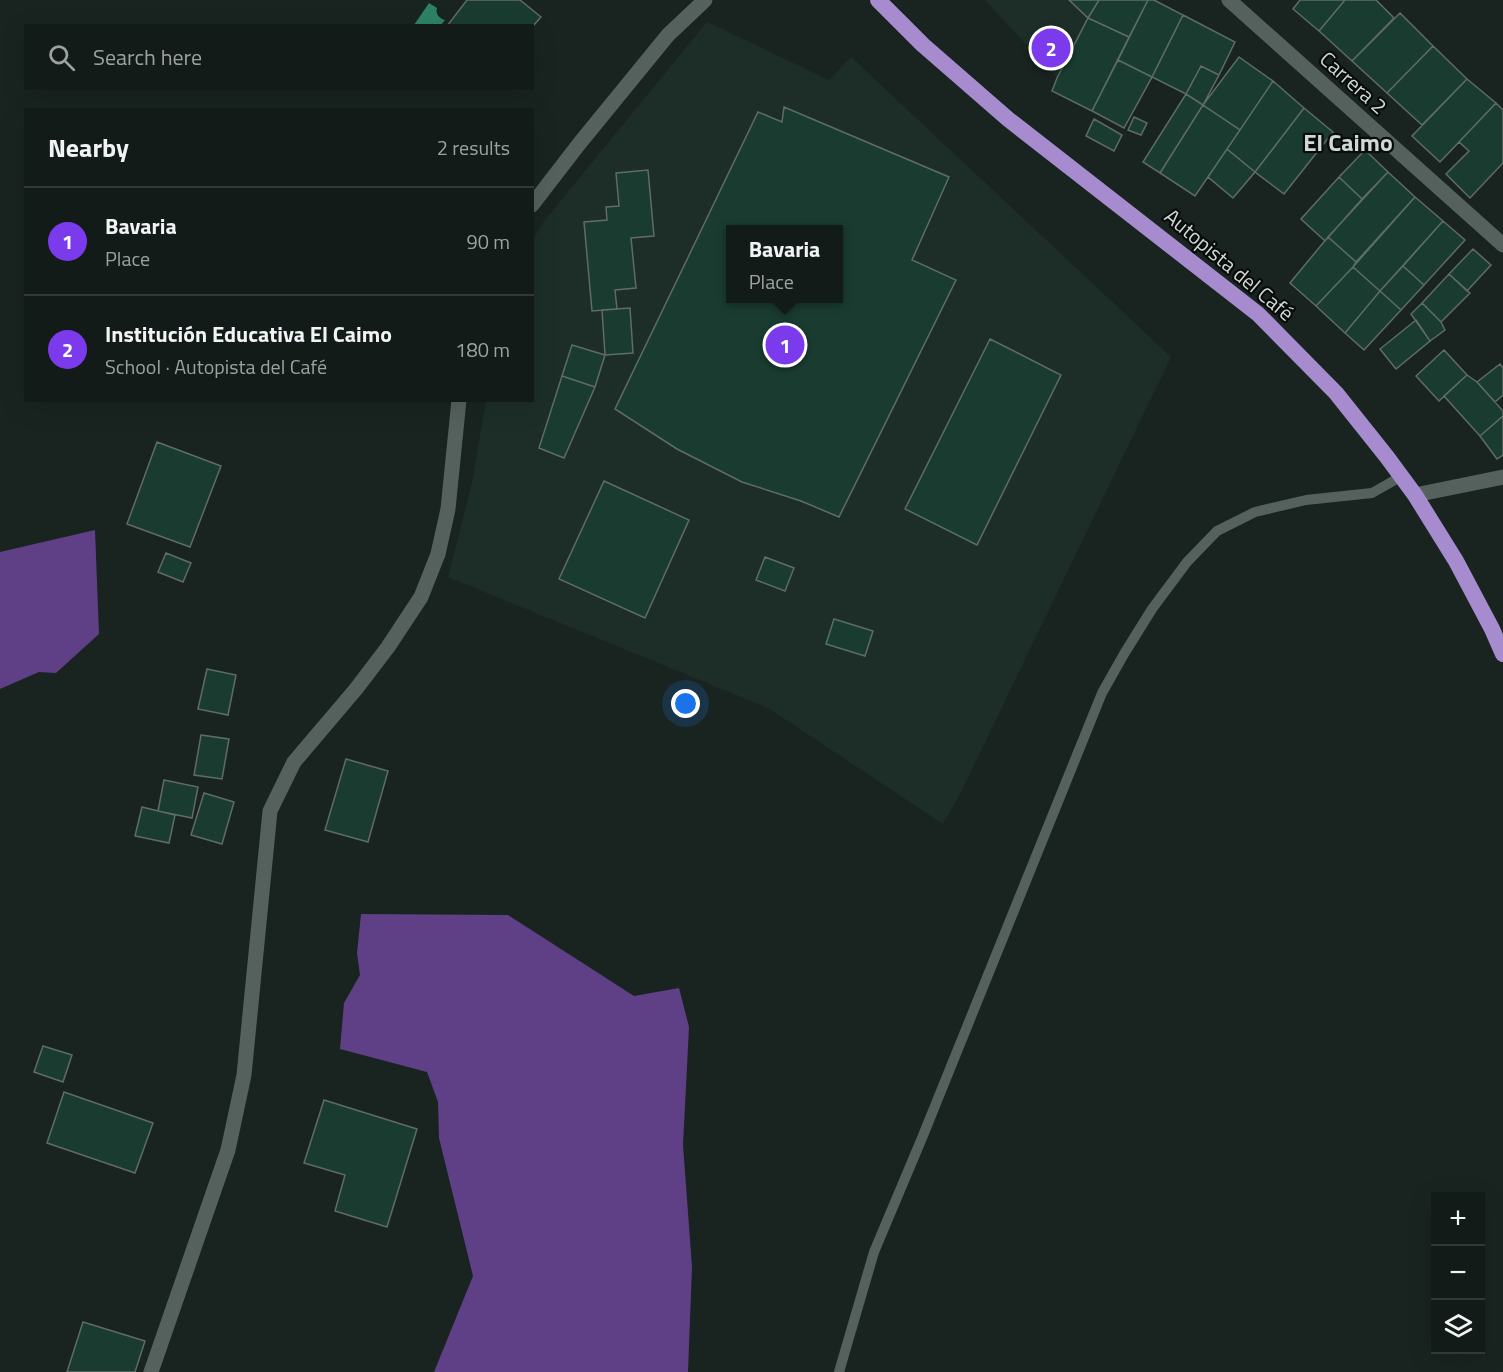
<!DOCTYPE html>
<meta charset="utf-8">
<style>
:root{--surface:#131b18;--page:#1c2421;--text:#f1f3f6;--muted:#9da1a2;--line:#323937;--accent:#7c3aed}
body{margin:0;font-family:"Titillium Web",sans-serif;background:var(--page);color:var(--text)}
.controls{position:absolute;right:18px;bottom:18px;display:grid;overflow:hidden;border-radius:0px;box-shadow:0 6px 24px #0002}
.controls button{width:54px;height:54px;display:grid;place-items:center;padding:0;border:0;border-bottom:2px solid var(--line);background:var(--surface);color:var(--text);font:30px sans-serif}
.you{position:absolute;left:686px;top:704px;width:21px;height:21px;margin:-15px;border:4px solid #fff;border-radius:50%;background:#1a73e8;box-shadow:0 0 0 9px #1a73e833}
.badge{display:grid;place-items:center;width:39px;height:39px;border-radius:50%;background:var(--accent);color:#fff;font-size:20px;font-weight:700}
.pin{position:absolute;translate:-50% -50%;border:3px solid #fff;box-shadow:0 2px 6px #0006}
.popup{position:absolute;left:726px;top:225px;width:117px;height:78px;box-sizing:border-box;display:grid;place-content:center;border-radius:0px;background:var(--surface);filter:drop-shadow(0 2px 4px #0005);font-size:20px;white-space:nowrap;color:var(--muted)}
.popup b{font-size:22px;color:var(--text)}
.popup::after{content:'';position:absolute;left:50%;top:100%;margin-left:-12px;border:12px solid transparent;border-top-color:var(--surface)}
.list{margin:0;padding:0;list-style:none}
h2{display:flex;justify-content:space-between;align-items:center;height:78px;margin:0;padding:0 24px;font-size:26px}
h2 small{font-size:20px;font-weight:400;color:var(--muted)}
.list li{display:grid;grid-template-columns:39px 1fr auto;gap:18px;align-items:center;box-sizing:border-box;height:108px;padding:0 24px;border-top:2px solid var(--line)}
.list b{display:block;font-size:22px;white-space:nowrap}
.list p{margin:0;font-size:20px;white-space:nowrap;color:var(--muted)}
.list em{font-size:20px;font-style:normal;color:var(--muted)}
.icon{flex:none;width:33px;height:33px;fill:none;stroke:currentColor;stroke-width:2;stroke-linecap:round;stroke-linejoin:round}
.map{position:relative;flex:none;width:1503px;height:1372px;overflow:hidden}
.search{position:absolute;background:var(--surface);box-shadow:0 6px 24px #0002;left:24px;top:24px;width:510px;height:66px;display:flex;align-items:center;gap:15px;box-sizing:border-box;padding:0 21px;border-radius:0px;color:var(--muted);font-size:22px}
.panel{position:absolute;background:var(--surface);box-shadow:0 6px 24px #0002;left:24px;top:108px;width:510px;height:294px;border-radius:0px}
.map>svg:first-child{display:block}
.built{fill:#1d2e28;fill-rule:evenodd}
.forest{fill:#5f3f86}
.water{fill:#2d8266}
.building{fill:#1a3c30;stroke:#5f6c66;stroke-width:1.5;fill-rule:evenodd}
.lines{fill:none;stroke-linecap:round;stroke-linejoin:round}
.service{stroke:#55615c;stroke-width:10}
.minor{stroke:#55615c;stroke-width:15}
.tertiary{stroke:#55615c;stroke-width:15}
.trunk{stroke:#a68cce;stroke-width:16}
.labels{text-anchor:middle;stroke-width:4.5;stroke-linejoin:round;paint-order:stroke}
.street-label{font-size:21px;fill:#d1d8d5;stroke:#080c0a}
.quarter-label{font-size:24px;font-weight:bold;fill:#d1d8d5;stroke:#080c0a}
</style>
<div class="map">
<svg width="1503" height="1372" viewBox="0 0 1503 1372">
<rect width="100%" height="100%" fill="#192420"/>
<path class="built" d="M985,0h114l-11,18 -31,60z
M707,22l122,58 22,-23 320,300 -210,435 -18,32 -175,-116 -320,-131 24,-94 14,-82 46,-1 1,-161 11,-18zM731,230h108v68h-108z"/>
<path class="forest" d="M95,530l4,104 -43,39 -17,-1 -39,17v-137z
M361,914l147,1 126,81 45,-8 10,39 -6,118 9,122 -4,105h-254l39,-96 -34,-138 -1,-36 -11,-30 -87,-23 4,-46 16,-28 -3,-22z"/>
<path class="water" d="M429,3l8,5c-2,6 3,11 8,12l-4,5h-27z"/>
<path class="building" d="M467,0h53l21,17 -9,10v-1h-85z
M1069,0h30l-11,18z
M1099,0h49l-19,37 -41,-19z
M1148,0h6l29,15 -31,62 -34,-17z
M1300,0h45l-26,31 -26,-22z
M1345,0h31l18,18 -42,43 -33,-30z
M1400,13l33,33 -46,47 -35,-32z
M1183,15l52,27 -16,33 -18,-9 -15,28 -34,-17z
M1088,18l41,19 -37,74 -40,-20 5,-13z
M1433,46l34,33 -45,46 -35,-32z
M1239,57l34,24 -33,49 -37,-25z
M1118,60l34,17 -28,51 -32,-17z
M1201,66l18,9 -16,30 -17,-11z
M1467,79l29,24 -56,59 -28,-26z
M1273,81l31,27 -49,64 -28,-23z
M1186,94l17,11 -43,68 -17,-11z
M1496,103l7,7v53l-33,35 -24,-24 23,-23 -10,-9z
M1203,105l37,25 -45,66 -35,-23z
M784,107l165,70 -37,83 44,20 -117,237 -38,-16 -59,-19 -65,-33 -62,-40 143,-297 24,10zM731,230h108v68h-108z
M1304,108l29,24 -49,62 -29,-22z
M1134,117l13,6 -6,12 -13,-5z
M1094,119l28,16 -8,16 -28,-15z
M1227,149l28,23 -22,26 -25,-21z
M1365,150l23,22 -26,27 -23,-22z
M648,170l6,66 -23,2 5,50 -21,2 2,19 -25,2 -8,-89 23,-2 -1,-13 13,-1 -3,-33z
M1388,172l27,25 -59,65 -28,-25z
M1339,177l23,22 -37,42 -24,-22z
M1415,197l28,24 -63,70 -27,-24z
M1443,221l22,19 -41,45 -21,-19z
M1328,237l28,25 -3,5 -37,39 -26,-23z
M1473,249l18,16 -24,26 -18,-17z
M1403,266l21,19 -23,25 -21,-19z
M1353,267l27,24 -35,42 -29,-27z
M1449,274l21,19 -29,29 -19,-19z
M1380,291l21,19 -37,40 -19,-17z
M1422,303l19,19 4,8 -15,11 -19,-27z
M630,308l3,45 -28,2 -3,-45z
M1416,320l14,21 -34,28 -16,-20z
M990,339l71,36 -84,170 -72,-36z
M572,345l33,10 -10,32 -33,-11z
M1444,350l23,25 -28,26 -23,-25z
M1500,364l3,4v27l-8,7 -18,-20z
M1467,375l10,7 26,29v5l-23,20 -36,-40z
M562,376l33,11 -31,71 -25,-10z
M1503,416v39l-6,4 -17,-23z
M157,442l64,24 -31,81 -63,-23z
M604,481l85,39 -44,98 -86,-39z
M166,553l25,10 -8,19 -25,-10z
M765,557l29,11 -9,23 -29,-11z
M834,619l39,12 -8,25 -39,-12z
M207,669l29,6 -8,40 -30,-6z
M201,735l28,4 -7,40 -28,-4z
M346,759l42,12 -20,71 -43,-12z
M164,780l34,7 -6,31 -34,-7z
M204,793l30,9 -12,42 -31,-9z
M142,807l33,8 -6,28 -34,-7z
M43,1046l29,9 -9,27 -29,-10z
M64,1092l89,31 -18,50 -88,-30z
M324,1100l93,29 -30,98 -52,-16 10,-36 -41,-12z
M83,1322l62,19 -10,31h-68z"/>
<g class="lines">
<path class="service" d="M839,1372l35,-120 48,-114 180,-445 22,-39 28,-45 35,-47 30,-31 38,-19 51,-12 66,-7 30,-17"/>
<path class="minor" d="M532,205l47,-61 89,-109 37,-35
M1415,495l88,-18
M151,1372l77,-222 16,-75 26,-264 24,-49 62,-73 32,-42 33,-50 17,-43 10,-45 11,-109"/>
<path class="tertiary" d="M1229,0l274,245"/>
<path class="trunk" d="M878,0l45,45 85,74 250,195 78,79 51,64 28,38 41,66 36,68 11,25"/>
</g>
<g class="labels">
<g class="street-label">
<text transform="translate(1353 83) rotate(42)" y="7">Carrera 2</text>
<text transform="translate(1229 265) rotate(40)" y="7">Autopista del Café</text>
</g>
<g class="quarter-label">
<text x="1348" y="151">El Caimo</text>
</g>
</g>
</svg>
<div class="controls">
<button>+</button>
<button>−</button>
<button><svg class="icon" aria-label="layers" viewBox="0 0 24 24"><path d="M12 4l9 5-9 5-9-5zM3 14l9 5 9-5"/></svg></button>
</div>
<div class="you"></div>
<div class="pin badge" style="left:785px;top:345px">1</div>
<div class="popup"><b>Bavaria</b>Place</div>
<div class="pin badge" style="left:1051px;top:48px">2</div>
<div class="search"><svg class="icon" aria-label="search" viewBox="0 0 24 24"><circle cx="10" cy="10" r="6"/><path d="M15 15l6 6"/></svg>Search here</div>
<section class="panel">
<h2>Nearby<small>2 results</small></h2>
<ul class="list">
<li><span class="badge">1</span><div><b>Bavaria</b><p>Place</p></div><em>90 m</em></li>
<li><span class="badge">2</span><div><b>Institución Educativa El Caimo</b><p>School · Autopista del Café</p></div><em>180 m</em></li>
</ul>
</section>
</div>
